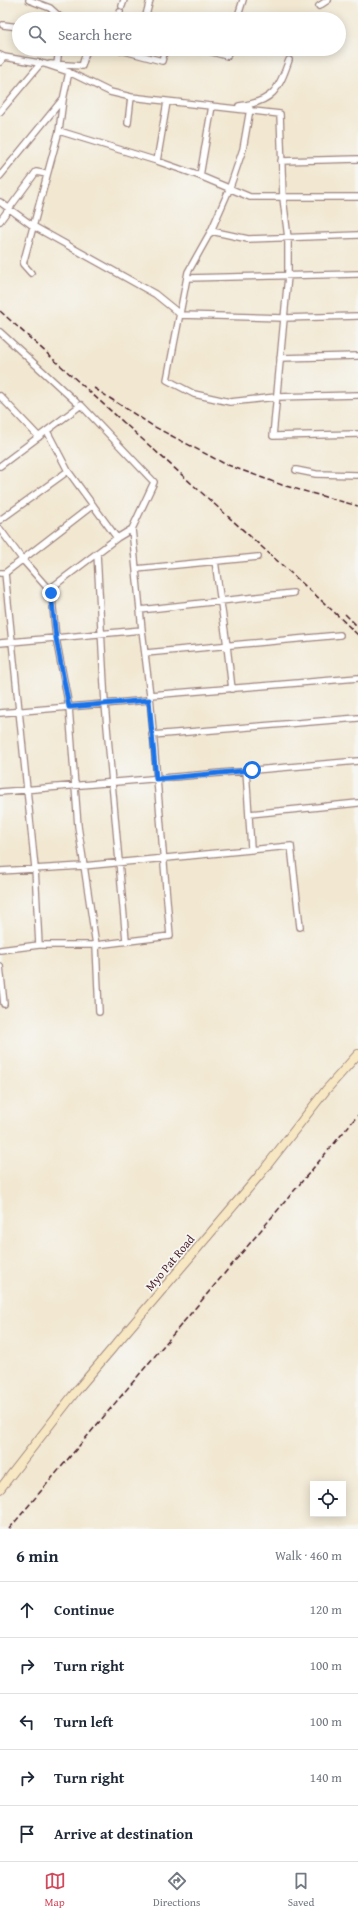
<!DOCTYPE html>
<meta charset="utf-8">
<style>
:root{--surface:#fff;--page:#f6f6f7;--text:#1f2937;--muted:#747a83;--line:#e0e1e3;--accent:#d1495b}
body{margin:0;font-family:"Gentium Book Plus",serif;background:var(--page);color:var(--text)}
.controls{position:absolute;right:12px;bottom:12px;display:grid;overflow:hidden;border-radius:0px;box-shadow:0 2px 10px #0003}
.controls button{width:36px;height:36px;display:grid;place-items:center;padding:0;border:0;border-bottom:1px solid var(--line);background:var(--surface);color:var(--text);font:20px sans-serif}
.stop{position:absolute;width:12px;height:12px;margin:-9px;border:3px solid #1a73e8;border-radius:50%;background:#fff}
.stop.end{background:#1a73e8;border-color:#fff;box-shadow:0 1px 4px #0008}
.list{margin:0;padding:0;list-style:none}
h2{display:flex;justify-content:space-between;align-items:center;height:52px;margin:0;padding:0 16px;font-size:17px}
h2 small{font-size:13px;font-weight:400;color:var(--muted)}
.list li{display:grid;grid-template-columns:26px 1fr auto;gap:12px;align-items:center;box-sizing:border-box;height:56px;padding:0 16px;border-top:1px solid var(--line)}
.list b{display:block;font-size:15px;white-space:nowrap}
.list em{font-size:13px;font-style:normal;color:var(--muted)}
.icon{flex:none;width:22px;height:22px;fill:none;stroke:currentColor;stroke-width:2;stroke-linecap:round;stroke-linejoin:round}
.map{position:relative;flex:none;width:358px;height:1529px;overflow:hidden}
.search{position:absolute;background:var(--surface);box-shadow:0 2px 10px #0003;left:12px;right:12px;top:12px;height:44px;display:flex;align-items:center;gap:10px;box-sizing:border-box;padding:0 14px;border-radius:22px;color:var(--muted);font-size:15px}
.sheet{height:332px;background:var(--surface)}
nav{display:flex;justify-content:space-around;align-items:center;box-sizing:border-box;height:56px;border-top:1px solid var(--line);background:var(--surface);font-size:11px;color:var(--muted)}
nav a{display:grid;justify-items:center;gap:2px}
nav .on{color:var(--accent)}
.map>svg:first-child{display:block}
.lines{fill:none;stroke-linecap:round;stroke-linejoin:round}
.street-casing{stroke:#9e847e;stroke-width:8}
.secondary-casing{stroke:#9e847e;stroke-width:10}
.street{stroke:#fff;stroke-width:5.5}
.secondary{stroke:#f7e8c3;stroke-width:8}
.rail{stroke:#4a1f2b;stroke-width:1.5;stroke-dasharray:6 3;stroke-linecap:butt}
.route{stroke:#1a73e8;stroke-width:5}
.labels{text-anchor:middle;stroke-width:3.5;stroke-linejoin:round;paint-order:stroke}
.street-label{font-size:12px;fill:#4a1f2b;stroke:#f6f6f2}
</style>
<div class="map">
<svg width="358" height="1529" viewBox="0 0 358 1529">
<rect width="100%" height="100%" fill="#f6f6f2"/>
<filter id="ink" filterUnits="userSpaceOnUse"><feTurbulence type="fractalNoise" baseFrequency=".025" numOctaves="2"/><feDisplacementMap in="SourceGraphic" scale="8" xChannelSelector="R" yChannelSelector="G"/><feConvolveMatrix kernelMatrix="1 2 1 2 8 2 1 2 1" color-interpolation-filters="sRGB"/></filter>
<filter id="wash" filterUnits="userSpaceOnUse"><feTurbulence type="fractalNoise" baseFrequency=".012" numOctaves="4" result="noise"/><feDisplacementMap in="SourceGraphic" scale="16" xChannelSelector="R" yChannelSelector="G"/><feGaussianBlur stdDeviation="0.9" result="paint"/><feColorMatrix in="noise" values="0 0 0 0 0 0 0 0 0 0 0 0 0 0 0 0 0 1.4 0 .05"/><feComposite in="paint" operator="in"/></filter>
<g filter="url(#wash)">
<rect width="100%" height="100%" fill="#f2e8d2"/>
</g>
<g filter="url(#ink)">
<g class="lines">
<defs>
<path id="street" d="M29,0l21,8 12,11
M122,6l2,-6
M319,6l9,-6
M118,19l2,-7
M145,19l5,-19
M237,19l6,-19
M3,25l16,2
M117,49l45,12 3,-12
M201,49l26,7 2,-7
M0,55l4,2 41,7 24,8 41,20 21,5 149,17 3,84 5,40v38l-15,160 85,-2
M0,62l4,-5
M50,64l32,2 5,-17
M57,64l2,-15
M239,106c34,-4 40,-17 50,-46
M250,109l-7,40 -14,41 -18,41 -23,41 -21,108 27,14 36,8 46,-5 82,-2
M0,112l41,-49
M128,123l3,-26
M59,131l98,30 43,15 50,21h108
M157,161l10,-59
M281,161l77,-2
M0,176l62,-76
M200,176l12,-70
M0,202l33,24 122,68 26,21 102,3 75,-2
M0,221l36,-49 11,2
M211,231l37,8 110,-4
M31,273l-8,-9 36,-133 4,-31 6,-28
M187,278l171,-4
M0,332l76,70
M280,358l78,-2
M0,396l39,41
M47,431l21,40 49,67
M0,466l81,-61 73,77 -22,47 10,101
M296,470l20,4 42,1
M0,520l68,-49
M0,529l22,30 29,33
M97,553l8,151 21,236
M215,561l12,85 5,43
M136,569l122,-12
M0,573h5l88,-68
M5,573l30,295 4,77
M140,610l153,-17
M0,643l142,-13 8,65 20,241 -74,9h-57l-39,5
M146,653l194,-18
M150,695l208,-17
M0,713l149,-13
M152,735l206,-17
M246,770l5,78
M0,792l358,-31
M250,814l108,-11
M0,871l83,-5 208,-20 9,81
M0,966l4,38
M99,1012l-3,-67 -18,-119 -9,-119 -13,-69 -5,-50 66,-50 15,-9"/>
<path id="secondary" d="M0,1489l77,-99 181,-213 68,-87 32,-36"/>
</defs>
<use href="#street" class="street-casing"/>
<use href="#secondary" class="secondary-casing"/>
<use href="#street" class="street"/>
<use href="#secondary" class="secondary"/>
<path class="rail" d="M0,311l333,300 25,24
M94,388l59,38 72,38 57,21 76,21
M345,614l13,13
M9,1529l349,-414"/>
</g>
</g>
<g class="lines" filter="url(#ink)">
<path class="route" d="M51,593l5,45 13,69 80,-7 7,79 96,-9"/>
</g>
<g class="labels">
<g class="street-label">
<text transform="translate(170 1263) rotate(-50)" y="4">Myo Pat Road</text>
</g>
</g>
</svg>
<div class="controls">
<button><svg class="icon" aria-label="locate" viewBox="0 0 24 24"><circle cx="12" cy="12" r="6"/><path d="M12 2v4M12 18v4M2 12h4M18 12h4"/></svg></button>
</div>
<div class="stop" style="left:252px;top:770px"></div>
<div class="stop end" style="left:51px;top:593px"></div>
<div class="search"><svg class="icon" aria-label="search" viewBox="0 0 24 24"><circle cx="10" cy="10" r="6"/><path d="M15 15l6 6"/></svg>Search here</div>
</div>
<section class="sheet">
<h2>6 min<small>Walk · 460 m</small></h2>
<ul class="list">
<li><svg class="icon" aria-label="ahead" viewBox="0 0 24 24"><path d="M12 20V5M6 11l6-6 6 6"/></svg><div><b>Continue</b></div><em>120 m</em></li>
<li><svg class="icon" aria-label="right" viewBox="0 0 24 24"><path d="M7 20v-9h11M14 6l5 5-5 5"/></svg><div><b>Turn right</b></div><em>100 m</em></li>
<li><svg class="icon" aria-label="left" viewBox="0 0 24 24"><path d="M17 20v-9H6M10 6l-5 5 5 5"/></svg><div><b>Turn left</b></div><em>100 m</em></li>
<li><svg class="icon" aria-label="right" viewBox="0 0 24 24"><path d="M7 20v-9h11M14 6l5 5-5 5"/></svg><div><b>Turn right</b></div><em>140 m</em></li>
<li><svg class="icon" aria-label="arrive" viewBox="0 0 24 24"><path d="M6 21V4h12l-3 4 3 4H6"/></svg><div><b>Arrive at destination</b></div></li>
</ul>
</section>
<nav>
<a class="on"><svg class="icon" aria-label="map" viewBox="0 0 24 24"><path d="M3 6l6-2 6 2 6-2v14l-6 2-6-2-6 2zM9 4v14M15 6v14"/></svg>Map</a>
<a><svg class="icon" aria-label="directions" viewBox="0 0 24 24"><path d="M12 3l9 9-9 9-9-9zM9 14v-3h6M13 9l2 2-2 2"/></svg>Directions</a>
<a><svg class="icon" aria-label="saved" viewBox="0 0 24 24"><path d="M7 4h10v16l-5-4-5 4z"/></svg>Saved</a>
</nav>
